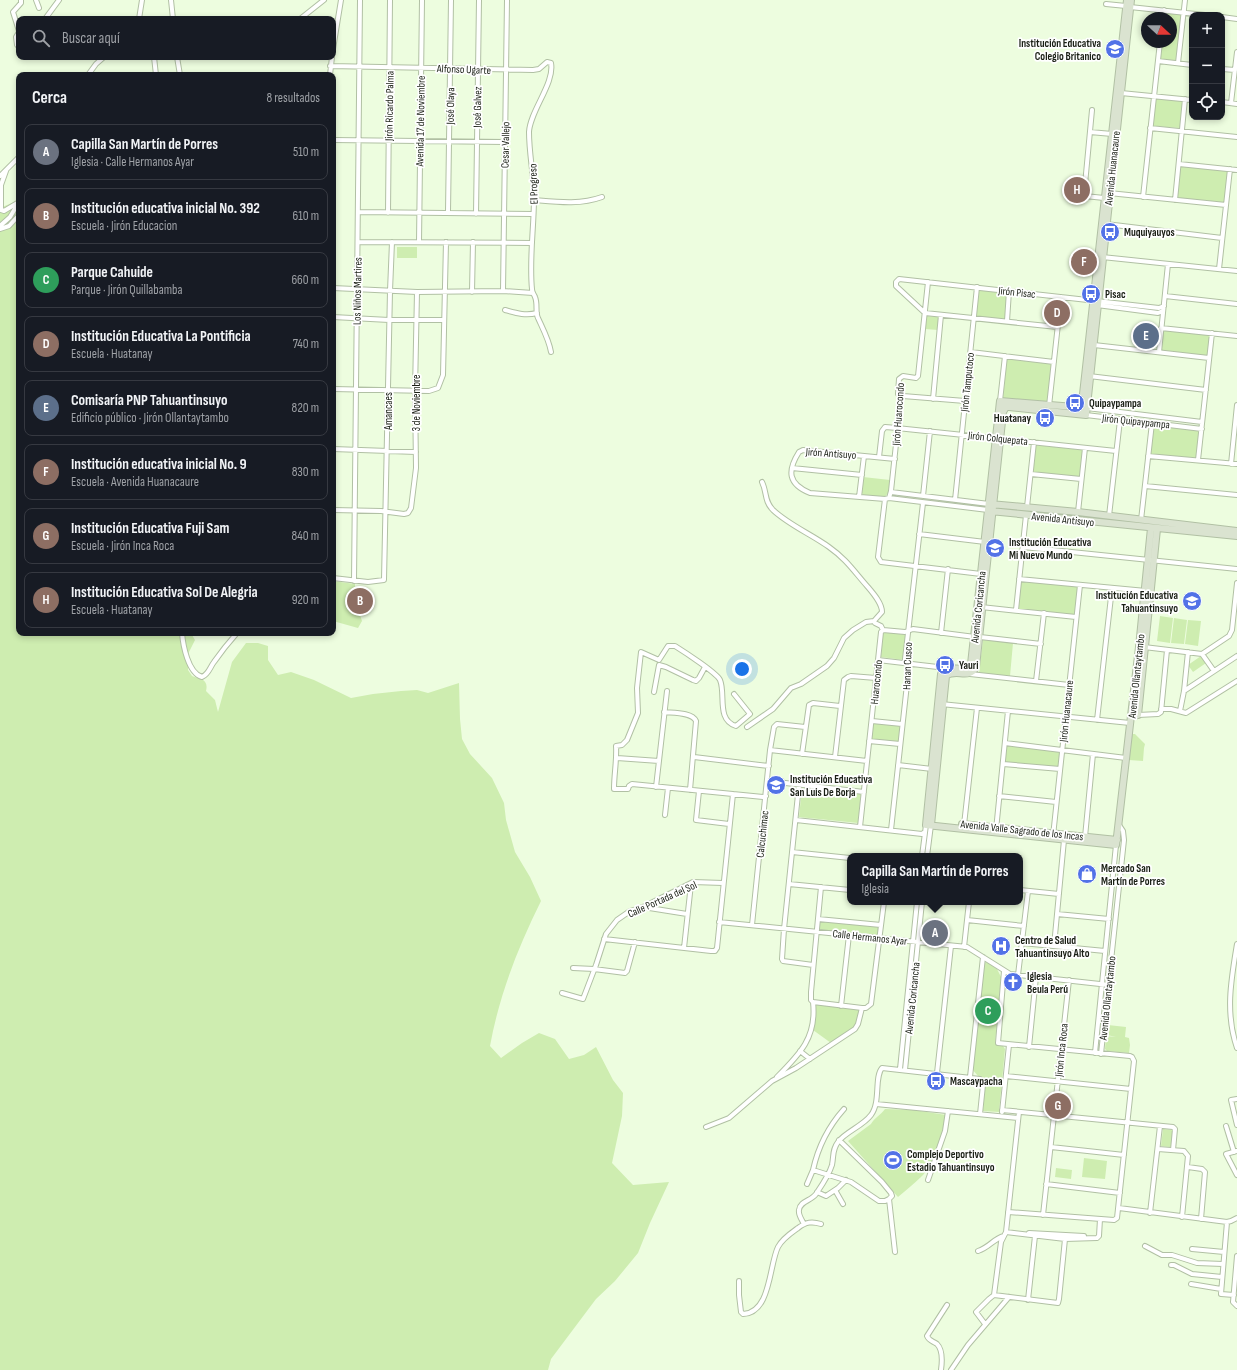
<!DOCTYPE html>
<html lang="es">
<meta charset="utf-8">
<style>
:root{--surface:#171b24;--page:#242831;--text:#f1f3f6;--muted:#9ea1a6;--line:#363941;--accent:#5272e7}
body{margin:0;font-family:"Sofia Sans Condensed",sans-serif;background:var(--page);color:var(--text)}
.controls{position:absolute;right:12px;top:12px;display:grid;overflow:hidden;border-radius:8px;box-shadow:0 2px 6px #0003}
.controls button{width:36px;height:36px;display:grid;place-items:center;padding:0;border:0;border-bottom:1px solid var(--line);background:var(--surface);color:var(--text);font:20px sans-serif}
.compass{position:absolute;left:1141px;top:12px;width:36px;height:36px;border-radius:50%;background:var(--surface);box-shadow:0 2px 6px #0003;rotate:112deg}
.you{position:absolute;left:742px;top:669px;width:14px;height:14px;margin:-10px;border:3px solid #fff;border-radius:50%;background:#1a73e8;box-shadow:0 0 0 6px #1a73e833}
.badge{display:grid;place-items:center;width:26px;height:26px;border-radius:50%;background:var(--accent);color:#fff;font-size:13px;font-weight:700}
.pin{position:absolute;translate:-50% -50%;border:2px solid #fff;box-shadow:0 1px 4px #0006}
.popup{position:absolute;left:847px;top:853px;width:176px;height:52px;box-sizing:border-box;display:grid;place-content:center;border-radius:8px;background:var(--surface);filter:drop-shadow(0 1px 3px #0005);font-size:13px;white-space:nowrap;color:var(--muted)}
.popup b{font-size:15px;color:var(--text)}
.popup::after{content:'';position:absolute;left:50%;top:100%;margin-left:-8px;border:8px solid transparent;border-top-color:var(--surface)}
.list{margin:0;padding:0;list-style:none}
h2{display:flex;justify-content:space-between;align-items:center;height:52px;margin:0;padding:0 16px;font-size:17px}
h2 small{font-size:13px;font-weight:400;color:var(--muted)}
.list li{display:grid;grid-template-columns:26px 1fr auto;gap:12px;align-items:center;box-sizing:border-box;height:56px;margin:0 8px 8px;padding:0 8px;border:1px solid var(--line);border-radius:8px}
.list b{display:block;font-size:15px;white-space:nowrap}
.list p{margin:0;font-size:13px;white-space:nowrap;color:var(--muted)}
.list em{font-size:13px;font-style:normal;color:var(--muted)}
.icon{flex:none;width:22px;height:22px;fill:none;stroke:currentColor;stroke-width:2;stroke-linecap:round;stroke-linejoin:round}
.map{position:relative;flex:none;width:1237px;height:1370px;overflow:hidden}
.search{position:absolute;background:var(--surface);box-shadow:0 2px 6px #0003;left:16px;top:16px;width:320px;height:44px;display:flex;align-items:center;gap:10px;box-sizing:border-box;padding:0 14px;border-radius:8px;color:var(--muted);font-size:15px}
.panel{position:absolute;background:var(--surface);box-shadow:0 2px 6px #0003;left:16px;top:72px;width:320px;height:564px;border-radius:8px}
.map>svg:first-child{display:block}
.green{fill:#ceedb0}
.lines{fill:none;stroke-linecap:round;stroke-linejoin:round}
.street-casing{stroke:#b1c0a4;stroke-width:6}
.secondary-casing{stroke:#b1c0a4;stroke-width:8}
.street{stroke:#fff;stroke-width:4}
.secondary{stroke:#dae3d0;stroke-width:6}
.labels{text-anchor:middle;stroke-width:3.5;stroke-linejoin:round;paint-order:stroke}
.poi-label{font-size:11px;font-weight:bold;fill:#191e14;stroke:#fff;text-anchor:start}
.street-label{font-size:11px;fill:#191e14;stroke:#fff}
</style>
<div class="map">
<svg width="1237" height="1370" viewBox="0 0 1237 1370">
<rect width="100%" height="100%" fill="#edfddf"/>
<path class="green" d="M1165,12l17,1 -6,50 -16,-2 2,-19h9v-24h-7z
M1155,98l28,2 -3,28 -27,-2z
M1180,165l48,5 -4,35 -48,-5z
M19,200v433h167l6,2 3,5 -7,14v16l4,6c8,3 17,3 14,15l9,9 3,12 14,-50 14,-19h12l10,3v14l10,15 13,-3 23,8 37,18 22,-4 28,-3 16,-1 11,3 31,-10 1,36 2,20 8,15 22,24 12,25 2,17 9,32 15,25 11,24c-23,46 -42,95 -51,145l11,12 21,-15 17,-10 16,6 14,20 15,-4 12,-8 17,33 10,13 -1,23 -10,47 21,22 36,-3 -19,41 -12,30 -23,28 -19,18 -45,60 -3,11h-548v-1162z
M397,247h20v11h-20z
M979,290l28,3 -2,26 -29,-2z
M926,316l13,1 -1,13 -13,-1z
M1163,329l47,5 -2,23 -47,-6z
M1007,359l45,5 -5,40 -44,-5z
M1153,425l47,5 -3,28 -47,-4z
M1036,445l47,5 -3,27 -47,-4z
M863,477l27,3c0,7 0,13 -6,17l-21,-2 -1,-2z
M1020,580l58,6 -3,30 -58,-7z
M333,581l22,3v10h-4l-2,12 9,3 4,12 -4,7 -25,-7z
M1160,616l13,2 -3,25 -13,-2z
M1174,618l13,2 -3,24 -13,-1z
M1188,620l13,1 -3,25 -13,-2z
M885,632l22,3 -3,25 -23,-3 2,-23z
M983,640l30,3 -3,33 -31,-3z
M1201,656l5,7 -13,9 -5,-7z
M873,723l28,3 -2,16 -27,-3z
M1132,734h3l10,10 -1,4 -1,13 -14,-1z
M1006,745l54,6 -2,20 -53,-5z
M802,788l59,6 -3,29 -59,-6z
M819,920l61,6 -2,11 -60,-6z
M987,962l10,7 4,8 -6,67 8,2 2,3 -6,63 -16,-1 2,-28 -5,-7h-2l-6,-7 12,-106z
M816,1004l44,5 -4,16 -1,3 -24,15 -18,-13z
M1108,1025l18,2 -1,10 4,1 1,7 -1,8 -22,-2 -2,-2 1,-13 10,1 -9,-2z
M885,1109l29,1 32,5c-3,16 -12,51 -25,62 -7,7 -15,13 -23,20l-50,-56 23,-17c3,-6 10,-9 14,-15z
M1163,1129l10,1 -1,15 -2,2 -9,-1z
M1084,1158l23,3 -2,18 -23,-2z
M1056,1168l16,2 -1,9 -16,-2z"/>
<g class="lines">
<defs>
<path id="street" d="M36,0l3,8
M171,0l2,19
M1106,4l20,2
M1130,7l75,8
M1222,17l15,2
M1163,18l1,-8
M45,19l14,-19
M139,19l3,-19
M300,19l24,-19
M19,31l-6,-19 8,-9v-3
M19,32l-3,5 1,8 2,1
M333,49l8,-49
M154,57l2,18
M177,57l3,18
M1158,61l34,4
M1178,63l7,-63
M330,66l203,4 6,-1 8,-7 4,1c4,20 -21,48 -22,69 0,22 5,44 5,66 0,30 -5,61 -2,91 0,4 2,5 3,8 3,7 0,15 3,21 5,11 11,22 13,34
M1222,69l13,1
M88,75l8,-11 8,-7
M330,75l2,-18
M1121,93l71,7
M1222,102l15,2
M1231,103l6,-51
M1092,110l-8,85 1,1 19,2
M1150,128l87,9
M1090,132l22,2
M333,140l172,2
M1179,164l58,6
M0,176l19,-19
M1109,193l117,12
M1143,197l17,-155
M534,200c23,2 46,5 68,-3
M1175,200l10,-101
M359,212l174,2
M448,212l3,-212
M388,213l2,-213
M476,214l3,-214
M1106,224l116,14
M0,226l10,-9 9,-15 -15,9 -3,-1v-25l5,-14
M0,229l9,-3 10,-11
M358,242l174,1
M419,242l3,-242
M1102,257l135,14
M1219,269l11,-100
M333,288l84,4 86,-1 30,2
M503,291l4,-291
M472,292l1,-50
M1165,296l72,8
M1097,305l61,8 5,-2
M505,310c11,3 20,6 32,3
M333,317l56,3h55
M1007,321l2,-30
M1057,327l-132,-14 -29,-27v-4l3,-3 260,29 5,-2
M1161,328l76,8
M1094,345l115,13
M971,352l83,10
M1159,352l9,-88
M1089,376l117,14
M333,389l96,2 9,-3 5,-13 3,-133
M901,397l2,-1 62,5
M933,399l8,-84
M1000,401l5,-45
M1049,406l12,-109
M1087,408l115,14
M1086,415l116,14
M333,449l83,3
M1148,456l89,8
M879,457l3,-26 3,-4 12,1 219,23
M1198,460l14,-127
M1231,464l6,-59
M792,468l70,7
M1031,474l50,5
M762,482c5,10 2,19 11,28 16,15 38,24 56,37 17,12 24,23 38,39 6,7 15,17 15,26l-8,9 1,2 6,3 2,4
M1145,486l92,9
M891,492l98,12
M923,496l7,-65
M859,497l5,-41
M889,498l99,12
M885,499l4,-1 2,-7 10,-94 -3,-3 1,-15 4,-3 13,2 2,-2 10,-94
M885,499l-75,-6c-22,-9 -23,-22 -11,-41l4,-2 92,9
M885,499l-7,58 3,5 100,12
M955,500l22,-213
M1027,507l7,-65
M333,510l48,1 23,3 4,-1 3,-5 5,-40 -1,-77 2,-99
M1078,512l7,-64
M1109,516l11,-96
M1141,520l11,-97
M919,534l66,8
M1023,547l214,22
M333,578l35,4 16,-2 6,-289 2,-49
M1019,579l127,12
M354,581l6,-581
M981,607l95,10
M1016,610l10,-95
M182,633c1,12 6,40 20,44 7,-3 8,-10 12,-15 7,-10 15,-20 23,-29
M941,633l7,-64
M980,637l61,7
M1144,647l58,7 27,-18 3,-6 5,-47
M1202,654l12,17
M878,660l68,8
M970,674l99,11
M1036,681l8,-68
M1184,691l53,-35
M654,692l5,-27 7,2 27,13 3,1 3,-3 6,-11
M734,694l16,20 -14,12c-20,-6 -10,-32 -16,-46 -3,-7 -37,-29 -45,-34h-7l-9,14 -18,-8 -4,36 1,25 -11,27 -5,5 -6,1c1,14 -2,28 -2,43h14l1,-3 3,-2 131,13 3,-1
M941,704l189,19
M1161,709h10l15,4 51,-32
M1180,711l4,-20 4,-39
M664,712c9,1 28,0 32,9l-6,69
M1138,715l20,-1 3,-2 6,-62
M1097,720l15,-132
M872,721l30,3
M747,727l26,-18 18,-21 10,-4 26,-18 7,-8 10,-20 9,-8 13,-8 8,-1
M869,741l31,3
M1005,743l121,15
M770,750l97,11
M802,754l7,-49 4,-2 27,3
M694,757l75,9
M835,757l9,-77 4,-3 3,-1 25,2
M617,758l42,3
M1003,764l57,5
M898,765l34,4
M768,781l96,11
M799,785l-15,144 -2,30 1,2 30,4
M656,787l11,-96
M699,791l-3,29 33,4
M999,796l57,6
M665,815l3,-27
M796,820l126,14 3,-2
M964,825l13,-117
M860,827l21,-195 2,-2 22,2 8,-3 62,8
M891,830l18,-164 -4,-7 18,-156
M996,830l12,-119
M1053,836l27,-251
M1085,837l8,-83
M792,852l58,6
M922,856l4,-31
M927,856l4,-31
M789,884l61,6
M821,887l-10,105v8l2,2 49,6h4l5,-4 13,-102
M1020,890l39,4
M643,907l44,7
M1057,914l52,5
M818,919l63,6
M967,920l57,6
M719,922l248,25 43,27 99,11
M752,925l18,-175 4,-23 3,-3 28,3
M604,939l107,12h4l2,-3 16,-154
M1022,943l83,8
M1237,944c-6,36 -12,69 0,104
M1054,946l10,-106
M964,947l5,-45
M684,948l7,-64
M573,968l21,1 31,4 2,-2 8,-29
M1004,971l-6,72 132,13 2,1 2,4 -17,157 -3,2 -106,-8
M1018,975l10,-84
M562,993l21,6 13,-34 10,-31 11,-14 13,-9 13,-4 50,-25 30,1
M841,1006l8,-71
M1029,1047l7,-70
M800,1051l10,8
M1095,1053l21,-208
M1101,1054l23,-214 -1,-9 -4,-6
M900,1069l17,-167
M905,1070l17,-168
M937,1073l14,-127
M1006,1076l125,13
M777,1077c23,-23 40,-40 36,-75
M970,1077l13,-120
M1237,1099l-6,1 6,25
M876,1104l142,14
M844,1109c-16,18 -26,38 -31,61l38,12 28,19h6l4,-2
M1002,1110l171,17 2,2 -2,21
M1002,1112l7,-67
M1226,1126l8,26
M706,1127l23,-9 43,-37 24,-13 59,-39 3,-5 4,-16
M839,1140l43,42 9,11 1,3 -3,3 6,53
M1051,1147l73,8
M1158,1149l26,2 4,5 -6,61
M1237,1151l-11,3 11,21
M1188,1167l14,2 3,3 -4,47
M928,1180l17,-49 3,-20
M807,1184l6,-14
M1046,1184l74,9
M835,1190l8,14
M817,1192l9,4 12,-8 8,-8
M1119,1208l108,14 4,-1 6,-3
M1150,1213l10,-87
M1043,1215l26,-235
M1227,1222l-6,72 13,1
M804,1224c-2,-4 -6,-9 -5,-14 1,-9 12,-9 17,-16 6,-9 13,-19 16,-29 2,-10 0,-15 6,-23 7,-10 25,-16 33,-27 10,-13 3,-38 11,-47l98,11 3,6 -3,29
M1006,1232l59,7 32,-1 2,-2 1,-17
M1029,1233l55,3
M1145,1246l17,9h10l25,8 26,1
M1192,1249l32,3
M978,1251c12,-4 15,-12 26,-15
M1237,1256l-4,46 4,4
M1171,1265h3l18,9 30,3
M739,1281v14l2,17 2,2c28,-1 26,-49 35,-67 4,-8 13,-14 20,-19 8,-6 14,-7 23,-4
M1191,1284l30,5
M994,1295l7,-53 5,-10 13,-120
M994,1295l64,8 1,-4 6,-60
M1028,1300l7,-64
M985,1324l-9,-12 13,-13 5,-4
M941,1370c1,-7 2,-20 -4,-26 -4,-3 -8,-3 -10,-8l20,-31
M951,1370l17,-25 41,-48"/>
<path id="secondary" d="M1000,406l86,9 45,-415
M1087,408l-87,-7 -29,263 -5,5 -20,-1 -5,6 -15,151 190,20 23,-198 12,-119
M1081,412l46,-412
M990,504l88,8 159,19
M990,511l247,25
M1131,716l7,-1 19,-186
M962,824l155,16
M931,825l15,-149c9,-8 24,4 30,-9l27,-255 3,-5"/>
</defs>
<use href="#street" class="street-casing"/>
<use href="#secondary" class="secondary-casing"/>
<use href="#street" class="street"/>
<use href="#secondary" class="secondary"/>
</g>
<defs>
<symbol id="school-disc" viewBox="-11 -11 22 22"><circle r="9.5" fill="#5272e7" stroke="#fff"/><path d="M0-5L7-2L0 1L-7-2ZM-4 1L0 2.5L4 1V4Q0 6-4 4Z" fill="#fff"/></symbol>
<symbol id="bus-disc" viewBox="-11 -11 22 22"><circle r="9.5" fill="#5272e7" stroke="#fff"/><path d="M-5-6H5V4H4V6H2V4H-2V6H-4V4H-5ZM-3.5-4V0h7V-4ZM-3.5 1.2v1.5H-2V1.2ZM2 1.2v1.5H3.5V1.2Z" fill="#fff"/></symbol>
<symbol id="shop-disc" viewBox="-11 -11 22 22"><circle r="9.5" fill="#5272e7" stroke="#fff"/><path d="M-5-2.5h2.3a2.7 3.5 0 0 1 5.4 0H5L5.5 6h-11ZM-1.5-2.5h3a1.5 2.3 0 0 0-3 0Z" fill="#fff"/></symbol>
<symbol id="hospital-disc" viewBox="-11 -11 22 22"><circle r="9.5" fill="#5272e7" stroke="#fff"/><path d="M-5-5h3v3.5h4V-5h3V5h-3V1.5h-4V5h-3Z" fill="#fff"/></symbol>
<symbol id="church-disc" viewBox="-11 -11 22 22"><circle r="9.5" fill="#5272e7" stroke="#fff"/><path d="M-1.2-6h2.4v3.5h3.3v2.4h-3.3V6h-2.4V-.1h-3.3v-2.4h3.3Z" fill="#fff"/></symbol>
<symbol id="stadium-disc" viewBox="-11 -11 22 22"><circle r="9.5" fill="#5272e7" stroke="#fff"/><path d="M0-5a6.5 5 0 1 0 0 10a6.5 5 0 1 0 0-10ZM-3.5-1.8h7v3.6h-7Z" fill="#fff"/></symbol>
</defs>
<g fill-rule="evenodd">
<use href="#school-disc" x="1104" y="38" width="22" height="22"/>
<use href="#bus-disc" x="1099" y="221" width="22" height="22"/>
<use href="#bus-disc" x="1080" y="283" width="22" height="22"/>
<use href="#bus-disc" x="1064" y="392" width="22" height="22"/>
<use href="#bus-disc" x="1034" y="407" width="22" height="22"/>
<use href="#school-disc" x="984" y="537" width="22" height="22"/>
<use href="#school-disc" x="1181" y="590" width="22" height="22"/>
<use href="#bus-disc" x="934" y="654" width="22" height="22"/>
<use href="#school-disc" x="765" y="774" width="22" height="22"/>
<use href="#shop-disc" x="1076" y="863" width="22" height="22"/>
<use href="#hospital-disc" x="990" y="935" width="22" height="22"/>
<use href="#church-disc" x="1002" y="971" width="22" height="22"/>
<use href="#bus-disc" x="925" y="1070" width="22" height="22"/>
<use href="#stadium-disc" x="882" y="1149" width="22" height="22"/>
</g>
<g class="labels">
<g class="poi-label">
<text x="1101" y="47" text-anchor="end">Institución Educativa<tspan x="1101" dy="13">Colegio Britanico</tspan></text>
<text x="1124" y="236">Muquiyauyos</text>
<text x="1105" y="298">Pisac</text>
<text x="1089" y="407">Quipaypampa</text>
<text x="1031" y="422" text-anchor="end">Huatanay</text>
<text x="1009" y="546">Institución Educativa<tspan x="1009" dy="13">Mi Nuevo Mundo</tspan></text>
<text x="1178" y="599" text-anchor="end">Institución Educativa<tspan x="1178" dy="13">Tahuantinsuyo</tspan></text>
<text x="959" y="669">Yauri</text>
<text x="790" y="783">Institución Educativa<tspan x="790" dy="13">San Luis De Borja</tspan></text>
<text x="1101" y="872">Mercado San<tspan x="1101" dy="13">Martín de Porres</tspan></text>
<text x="1015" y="944">Centro de Salud<tspan x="1015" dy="13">Tahuantinsuyo Alto</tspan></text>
<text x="1027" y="980">Iglesia<tspan x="1027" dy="13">Beula Perú</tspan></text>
<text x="950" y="1085">Mascaypacha</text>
<text x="907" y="1158">Complejo Deportivo<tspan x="907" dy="13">Estadio Tahuantinsuyo</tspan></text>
</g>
<g class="street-label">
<text transform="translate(464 69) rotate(2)" y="4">Alfonso Ugarte</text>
<text transform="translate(389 106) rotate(-89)" y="4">Jirón Ricardo Palma</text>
<text transform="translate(450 106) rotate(-89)" y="4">José Olaya</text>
<text transform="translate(477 107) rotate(-89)" y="4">José Galvez</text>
<text transform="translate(420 121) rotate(-89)" y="4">Avenida 17 de Noviembre</text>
<text transform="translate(505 145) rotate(-89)" y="4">Cesar Vallejo</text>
<text transform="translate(1112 168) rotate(-84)" y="4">Avenida Huanacaure</text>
<text transform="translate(533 184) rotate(-92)" y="4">El Progreso</text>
<text transform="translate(357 291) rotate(-89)" y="4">Los Niños Martires</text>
<text transform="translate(1017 292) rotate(6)" y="4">Jirón Pisac</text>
<text transform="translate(967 382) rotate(-84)" y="4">Jirón Tamputoco</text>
<text transform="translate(416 403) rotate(-90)" y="4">3 de Noviembre</text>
<text transform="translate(388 411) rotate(-90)" y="4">Amancaes</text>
<text transform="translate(898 414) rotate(-86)" y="4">Jirón Huarocondo</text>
<text transform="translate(1136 421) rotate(6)" y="4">Jirón Quipaypampa</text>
<text transform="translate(998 438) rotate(6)" y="4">Jirón Colquepata</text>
<text transform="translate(831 453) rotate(4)" y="4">Jirón Antisuyo</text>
<text transform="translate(1063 519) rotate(6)" y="4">Avenida Antisuyo</text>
<text transform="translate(978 607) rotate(-84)" y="4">Avenida Coricancha</text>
<text transform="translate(907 666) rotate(-88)" y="4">Hanan Cusco</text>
<text transform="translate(1136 676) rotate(-84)" y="4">Avenida Ollantaytambo</text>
<text transform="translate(876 682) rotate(-84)" y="4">Huarocondo</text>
<text transform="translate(1066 711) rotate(-84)" y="4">Jirón Huanacaure</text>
<text transform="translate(1022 830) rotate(6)" y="4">Avenida Valle Sagrado de los Incas</text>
<text transform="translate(762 834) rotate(-84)" y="4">Calcuchimac</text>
<text transform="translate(662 899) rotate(-24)" y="4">Calle Portada del Sol</text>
<text transform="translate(870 937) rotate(6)" y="4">Calle Hermanos Ayar</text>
<text transform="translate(912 998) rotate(-84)" y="4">Avenida Coricancha</text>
<text transform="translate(1107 998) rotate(-84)" y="4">Avenida Ollantaytambo</text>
<text transform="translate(1061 1050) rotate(-84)" y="4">Jirón Inca Roca</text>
</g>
</g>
</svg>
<div class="controls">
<button>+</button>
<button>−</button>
<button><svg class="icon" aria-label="locate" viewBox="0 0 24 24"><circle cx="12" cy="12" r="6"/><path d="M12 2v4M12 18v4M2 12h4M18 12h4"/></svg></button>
</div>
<svg class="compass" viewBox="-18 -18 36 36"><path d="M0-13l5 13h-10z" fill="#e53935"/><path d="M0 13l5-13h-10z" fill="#9ea1a6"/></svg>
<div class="you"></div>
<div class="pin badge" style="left:935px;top:933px;background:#6b7280">A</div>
<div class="popup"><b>Capilla San Martín de Porres</b>Iglesia</div>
<div class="pin badge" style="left:360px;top:601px;background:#8d6e63">B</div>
<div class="pin badge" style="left:988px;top:1011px;background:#2e9e5b">C</div>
<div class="pin badge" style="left:1057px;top:313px;background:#8d6e63">D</div>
<div class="pin badge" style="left:1146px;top:336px;background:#5c6f8a">E</div>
<div class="pin badge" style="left:1084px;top:262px;background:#8d6e63">F</div>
<div class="pin badge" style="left:1058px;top:1106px;background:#8d6e63">G</div>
<div class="pin badge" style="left:1077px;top:190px;background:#8d6e63">H</div>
<div class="search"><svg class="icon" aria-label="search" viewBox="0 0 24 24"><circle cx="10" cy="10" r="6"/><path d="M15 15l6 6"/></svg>Buscar aquí</div>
<section class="panel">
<h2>Cerca<small>8 resultados</small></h2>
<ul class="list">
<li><span class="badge" style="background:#6b7280">A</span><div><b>Capilla San Martín de Porres</b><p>Iglesia · Calle Hermanos Ayar</p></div><em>510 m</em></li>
<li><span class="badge" style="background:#8d6e63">B</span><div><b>Institución educativa inicial No. 392</b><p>Escuela · Jirón Educacion</p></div><em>610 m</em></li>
<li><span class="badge" style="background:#2e9e5b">C</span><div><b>Parque Cahuide</b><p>Parque · Jirón Quillabamba</p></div><em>660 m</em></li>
<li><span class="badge" style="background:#8d6e63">D</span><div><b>Institución Educativa La Pontificia</b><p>Escuela · Huatanay</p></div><em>740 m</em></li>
<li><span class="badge" style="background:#5c6f8a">E</span><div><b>Comisaría PNP Tahuantinsuyo</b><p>Edificio público · Jirón Ollantaytambo</p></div><em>820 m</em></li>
<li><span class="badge" style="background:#8d6e63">F</span><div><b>Institución educativa inicial No. 9</b><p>Escuela · Avenida Huanacaure</p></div><em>830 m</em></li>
<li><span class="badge" style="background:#8d6e63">G</span><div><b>Institución Educativa Fuji Sam</b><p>Escuela · Jirón Inca Roca</p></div><em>840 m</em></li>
<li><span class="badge" style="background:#8d6e63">H</span><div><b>Institución Educativa Sol De Alegria</b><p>Escuela · Huatanay</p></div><em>920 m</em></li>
</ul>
</section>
</div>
